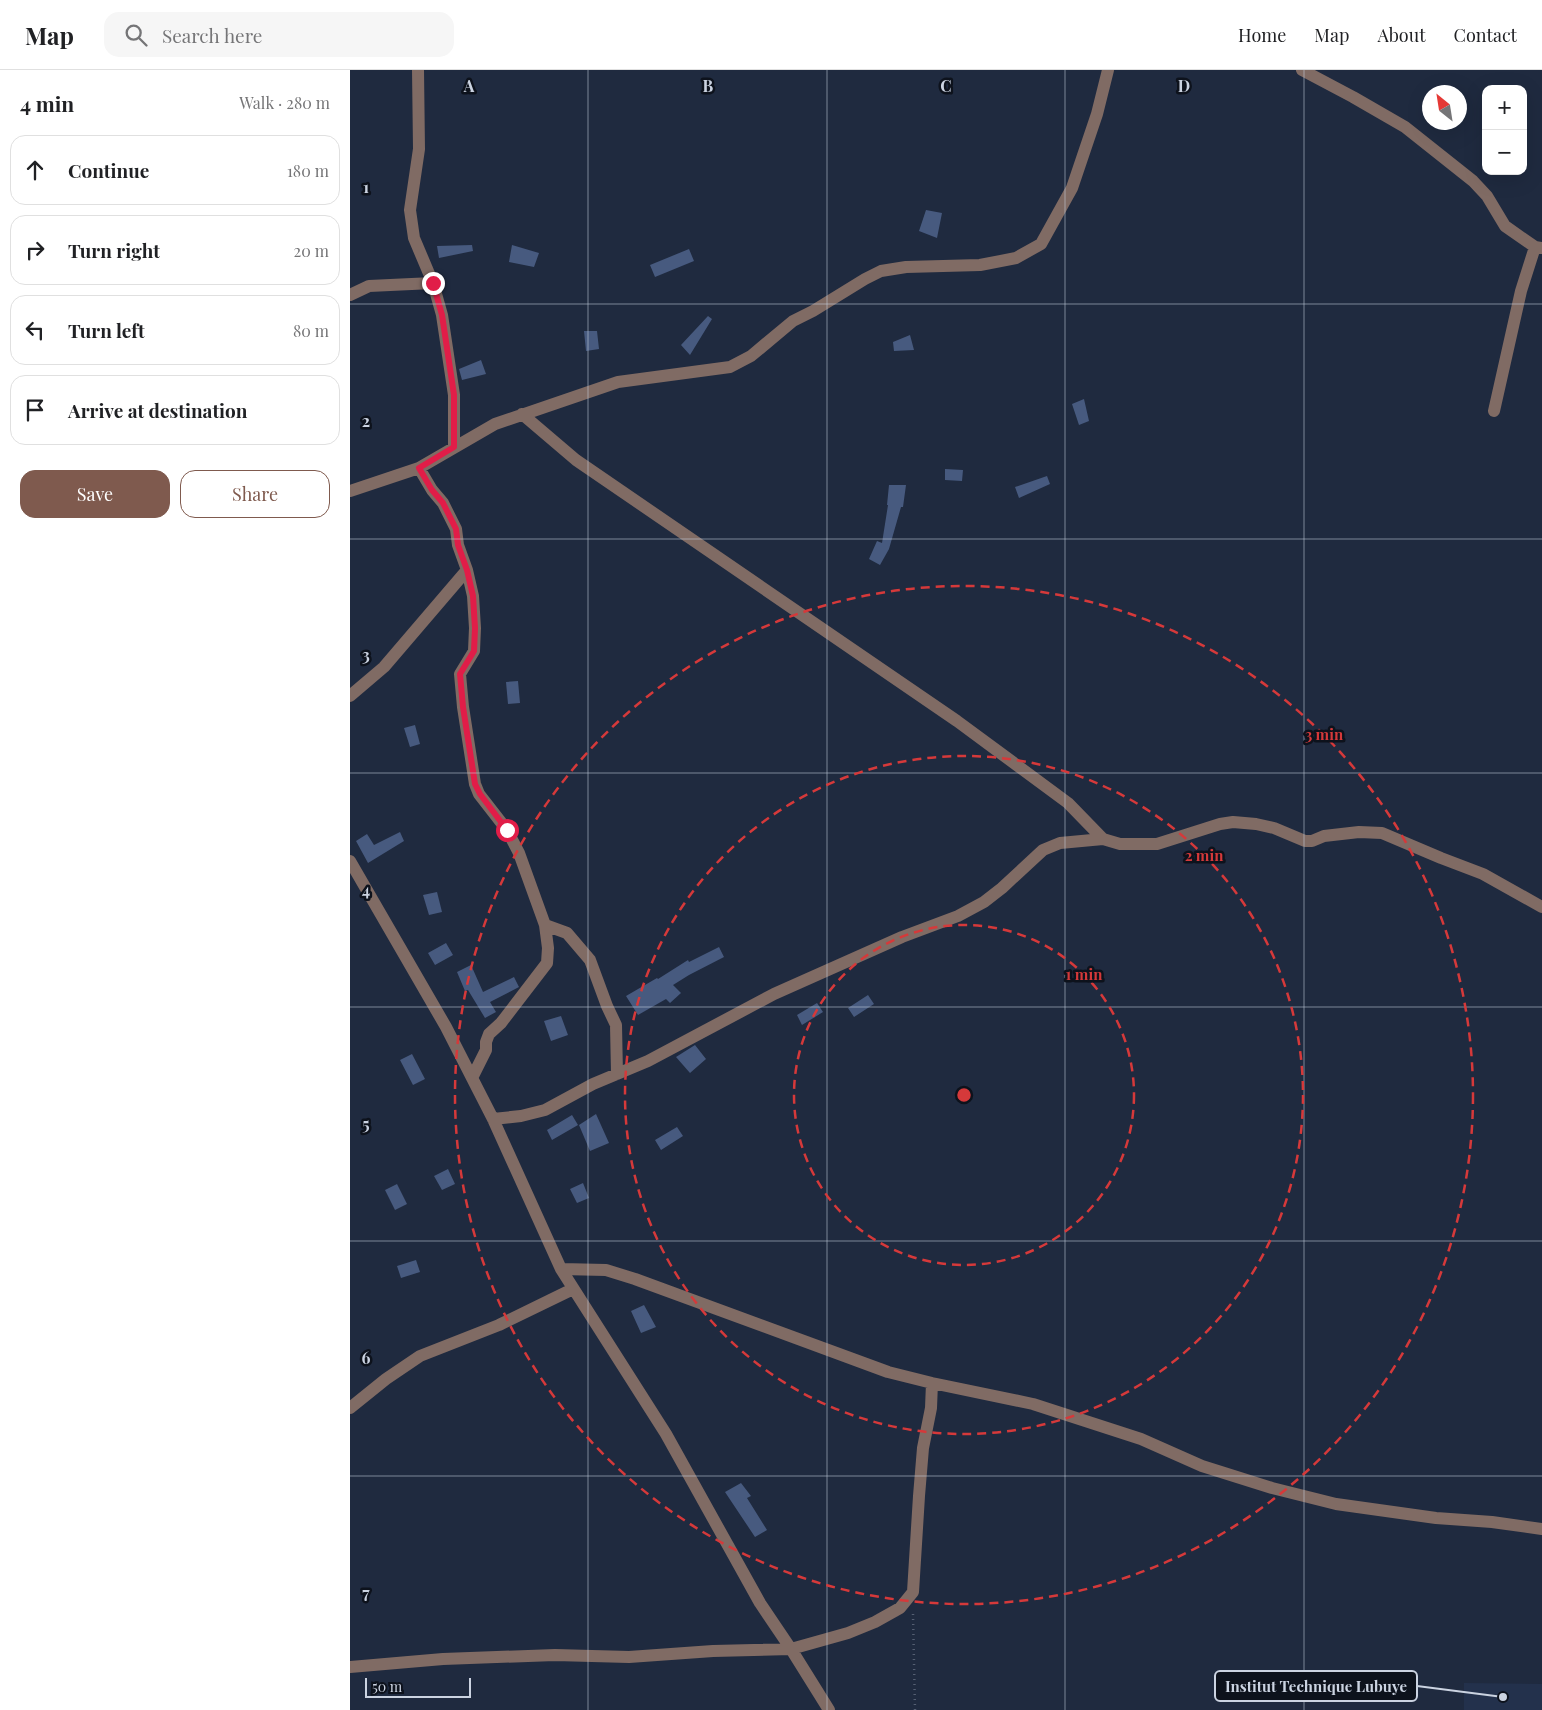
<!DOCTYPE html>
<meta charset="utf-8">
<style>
:root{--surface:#fff;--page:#f6f6f6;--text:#202124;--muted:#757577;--line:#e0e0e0;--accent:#7f5a4e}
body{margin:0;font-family:"Playfair Display",serif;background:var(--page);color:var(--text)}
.controls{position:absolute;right:15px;top:15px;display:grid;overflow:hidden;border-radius:10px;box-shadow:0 5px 20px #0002}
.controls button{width:45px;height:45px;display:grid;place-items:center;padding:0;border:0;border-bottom:1px solid var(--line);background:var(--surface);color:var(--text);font:25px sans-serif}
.compass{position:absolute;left:1072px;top:15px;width:45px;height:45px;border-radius:50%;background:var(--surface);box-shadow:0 5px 20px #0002;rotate:330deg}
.scale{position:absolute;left:15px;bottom:12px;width:106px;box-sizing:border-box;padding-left:5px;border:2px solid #cbd3e1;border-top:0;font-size:14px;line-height:18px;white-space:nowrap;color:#cbd3e1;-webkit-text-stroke:4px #0d121c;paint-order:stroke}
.stop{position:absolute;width:15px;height:15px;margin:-11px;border:4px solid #e11d48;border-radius:50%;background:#fff}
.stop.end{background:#e11d48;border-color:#fff;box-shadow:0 1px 5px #0008}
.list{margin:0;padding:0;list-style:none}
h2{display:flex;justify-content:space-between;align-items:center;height:65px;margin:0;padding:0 20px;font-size:21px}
h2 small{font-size:16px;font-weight:400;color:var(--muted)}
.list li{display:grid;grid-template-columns:32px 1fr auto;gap:15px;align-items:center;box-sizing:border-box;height:70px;margin:0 10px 10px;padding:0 10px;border:1px solid var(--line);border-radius:15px}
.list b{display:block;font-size:19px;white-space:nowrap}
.list em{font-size:16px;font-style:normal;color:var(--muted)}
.actions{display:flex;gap:10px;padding:15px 20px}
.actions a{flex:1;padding:11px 0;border:1px solid var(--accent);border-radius:15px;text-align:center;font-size:18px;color:var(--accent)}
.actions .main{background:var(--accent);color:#fff}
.icon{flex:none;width:28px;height:28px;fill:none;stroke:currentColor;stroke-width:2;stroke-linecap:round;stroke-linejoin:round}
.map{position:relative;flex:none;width:1192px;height:1640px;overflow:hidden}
header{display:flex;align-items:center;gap:30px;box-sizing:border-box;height:70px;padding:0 25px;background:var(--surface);border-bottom:1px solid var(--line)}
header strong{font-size:24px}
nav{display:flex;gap:28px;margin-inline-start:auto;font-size:18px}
.search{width:350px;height:45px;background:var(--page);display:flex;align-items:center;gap:12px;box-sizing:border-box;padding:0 18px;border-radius:15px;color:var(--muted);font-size:19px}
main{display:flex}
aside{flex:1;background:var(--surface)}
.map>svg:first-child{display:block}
.built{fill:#23314c}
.building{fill:#475a7f}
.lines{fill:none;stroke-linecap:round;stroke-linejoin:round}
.path{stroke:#555f72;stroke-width:2.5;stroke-dasharray:1 4;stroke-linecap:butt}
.minor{stroke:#806b64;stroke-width:12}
.route{stroke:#e11d48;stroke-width:6}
.grid{fill:none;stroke:#cbd3e1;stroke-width:1;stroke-opacity:0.55}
.ring{fill:none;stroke:#d5393a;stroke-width:2.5;stroke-dasharray:9 6}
.grid-label{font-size:16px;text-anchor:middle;font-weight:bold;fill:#cbd3e1;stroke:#0d121c;stroke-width:5;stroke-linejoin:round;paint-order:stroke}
.centre{fill:#d5393a;stroke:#0d121c;stroke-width:2.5}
.ring-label{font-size:15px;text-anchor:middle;font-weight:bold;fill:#d5393a;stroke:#0d121c;stroke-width:5;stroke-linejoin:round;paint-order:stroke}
.leader{fill:none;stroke:#cbd3e1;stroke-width:2}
.callout-dot{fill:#cbd3e1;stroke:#0d121c;stroke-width:2}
.callout{fill:#0d121c;stroke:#cbd3e1;stroke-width:2}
.callout-label{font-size:15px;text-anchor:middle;font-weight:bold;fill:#cbd3e1}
</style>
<header>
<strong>Map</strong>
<div class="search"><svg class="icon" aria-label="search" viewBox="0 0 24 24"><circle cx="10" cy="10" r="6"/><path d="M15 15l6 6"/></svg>Search here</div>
<nav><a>Home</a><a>Map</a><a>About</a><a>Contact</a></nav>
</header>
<main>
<aside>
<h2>4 min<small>Walk · 280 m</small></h2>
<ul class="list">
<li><svg class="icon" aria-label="ahead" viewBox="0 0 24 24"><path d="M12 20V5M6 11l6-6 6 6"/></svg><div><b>Continue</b></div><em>180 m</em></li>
<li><svg class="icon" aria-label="right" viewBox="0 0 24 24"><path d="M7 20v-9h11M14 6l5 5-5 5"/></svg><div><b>Turn right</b></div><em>20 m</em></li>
<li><svg class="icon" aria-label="left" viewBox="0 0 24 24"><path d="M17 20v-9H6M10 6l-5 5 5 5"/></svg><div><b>Turn left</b></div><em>80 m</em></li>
<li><svg class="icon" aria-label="arrive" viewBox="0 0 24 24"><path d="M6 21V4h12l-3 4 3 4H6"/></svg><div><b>Arrive at destination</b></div></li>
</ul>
<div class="actions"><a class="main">Save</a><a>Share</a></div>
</aside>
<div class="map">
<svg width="1192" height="1640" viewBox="0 0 1192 1640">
<rect width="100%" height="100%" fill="#1f2a3f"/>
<path class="built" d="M1114,1613l78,1v26h-78z"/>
<path class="building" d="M576,140l16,3 -5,25 -18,-7z
M122,175l1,6 -34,7 -2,-12z
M162,175l27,8 -5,14 -25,-5z
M339,179l5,12 -39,16 -5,-12z
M358,246l4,3 -22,36 -9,-10z
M234,261h13l2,18 -13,2z
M560,265l4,15 -20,1 -1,-9z
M131,290l5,14 -24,6 -3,-11z
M734,329l5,22 -10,4 -7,-21z
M595,399l18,1 -1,11 -17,-1z
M697,406l3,8 -31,14 -4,-11z
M539,415h17l-3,22h-2l-12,42 -9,16 -11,-6 8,-18 5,2 6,-38h-1z
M168,611l2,22 -12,1 -2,-22z
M65,655l5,19 -10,3 -6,-19z
M50,762l4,9 -36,22 -12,-22 11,-7 7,11z
M87,822l5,20 -13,3 -6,-20z
M96,873l7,12 -18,10 -7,-12z
M369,877l5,10 -35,18 -16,10 8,8 -11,10 -4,-4 -28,16 -12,-19 31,-18 1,1 30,-19 1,2z
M121,895l12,27 31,-15 5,10 -29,15 6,10 -11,6 -17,-28 -3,1 -8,-19z
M518,925l6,9 -20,13 -6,-9z
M467,933l6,9 -21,13 -5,-10z
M211,946l7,19 -17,6 -7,-20z
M345,975l11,14 -16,14 -14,-16z
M62,984l13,25 -12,6 -13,-25z
M246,1044l13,29 -19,8 -11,-26z
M222,1045l6,10 -26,15 -5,-10z
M327,1057l6,9 -22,14 -6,-10z
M98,1099l7,15 -13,6 -8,-14z
M233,1113l6,15 -12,5 -7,-14z
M47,1114l10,20 -12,6 -10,-20z
M66,1190l4,12 -19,6 -4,-12z
M294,1235l12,22 -15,6 -10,-22z
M391,1413l10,13 -4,2 20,32 -12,7 -30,-45z"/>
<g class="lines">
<path class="path" d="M563,1544l2,96"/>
<path class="minor" d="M68,0l1,79 -9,61 4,28 19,45 9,32 12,80v52
M952,0l51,27 52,30 68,54 14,15 18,30 30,21 7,1
M0,225l19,-9 64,-3
M1144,341l27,-120 14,-44
M172,344l54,46 381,261 111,82 35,36
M69,398l13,22 11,13 13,26 2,16 9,25 6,26 2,32 -1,23 -14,23 3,33 12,77 4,10 28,36 12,23 26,72 3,23 -1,15 -46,60 -12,11 -3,8v8l-14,28
M0,421l69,-23 76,-44 123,-42 112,-15 21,-11 42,-35 20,-10 52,-32 16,-8 25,-4 74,-2 36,-7 25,-14 31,-56 25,-74 11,-44
M0,626l34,-29 83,-97
M0,791l96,166 47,92 68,150 105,165 94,169 31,46 38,61
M195,855l22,8 23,27 17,46 9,19 1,49
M143,1049l28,-3 24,-6 48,-26 55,-23 126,-67 128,-57 56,-21 26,-14 18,-14 41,-38 17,-7 43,-4 17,5h37l63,-20 13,-2 23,2 18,4 31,13h7l12,-5 35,-4 23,1 59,25 42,16 59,33
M211,1199l45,1 29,9 253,93 44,11 101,21 108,35 61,27 70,22 64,16 100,14 56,4 50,7
M0,1338l36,-29 34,-23 79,-31 74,-36
M0,1597l93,-8 112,-4 74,2 84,-6 78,-2 57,-16 27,-11 25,-14 13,-16 6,-96 4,-48 8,-40 1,-25"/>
</g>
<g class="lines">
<path class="route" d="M83,213l9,32 12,80v52l-35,21 13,22 11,13 13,26 2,16 9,25 6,26 2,32 -1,23 -14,23 3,33 12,77 5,10 27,36"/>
</g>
<path class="grid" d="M238,0v1640M477,0v1640M715,0v1640M954,0v1640M0,234h1192M0,469h1192M0,703h1192M0,937h1192M0,1171h1192M0,1406h1192"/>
<g class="ring">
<circle cx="614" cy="1025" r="170"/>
<circle cx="614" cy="1025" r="339"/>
<circle cx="614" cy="1025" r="509"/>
</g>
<g class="grid-label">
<text x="119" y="22">A</text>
<text x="358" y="22">B</text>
<text x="596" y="22">C</text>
<text x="834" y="22">D</text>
<text x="16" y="123">1</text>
<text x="16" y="357">2</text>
<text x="16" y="591">3</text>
<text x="16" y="826">4</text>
<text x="16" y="1060">5</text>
<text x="16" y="1294">6</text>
<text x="16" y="1529">7</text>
</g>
<circle cx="614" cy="1025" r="8" class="centre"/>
<g class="ring-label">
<text x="974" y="670">3 min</text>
<text x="854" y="791">2 min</text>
<text x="734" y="910">1 min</text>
</g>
<path class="leader" d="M1153 1627L1067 1616"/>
<circle class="callout-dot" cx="1153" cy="1627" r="5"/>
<rect class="callout" x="865" y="1601" width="202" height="30" rx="5"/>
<g class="callout-label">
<text x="966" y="1622">Institut Technique Lubuye</text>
</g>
</svg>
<div class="controls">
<button>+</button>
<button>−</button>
</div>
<svg class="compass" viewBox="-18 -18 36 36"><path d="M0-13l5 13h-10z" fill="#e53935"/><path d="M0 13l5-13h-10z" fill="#757577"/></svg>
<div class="scale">50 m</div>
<div class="stop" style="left:157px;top:760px"></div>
<div class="stop end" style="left:83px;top:213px"></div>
</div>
</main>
